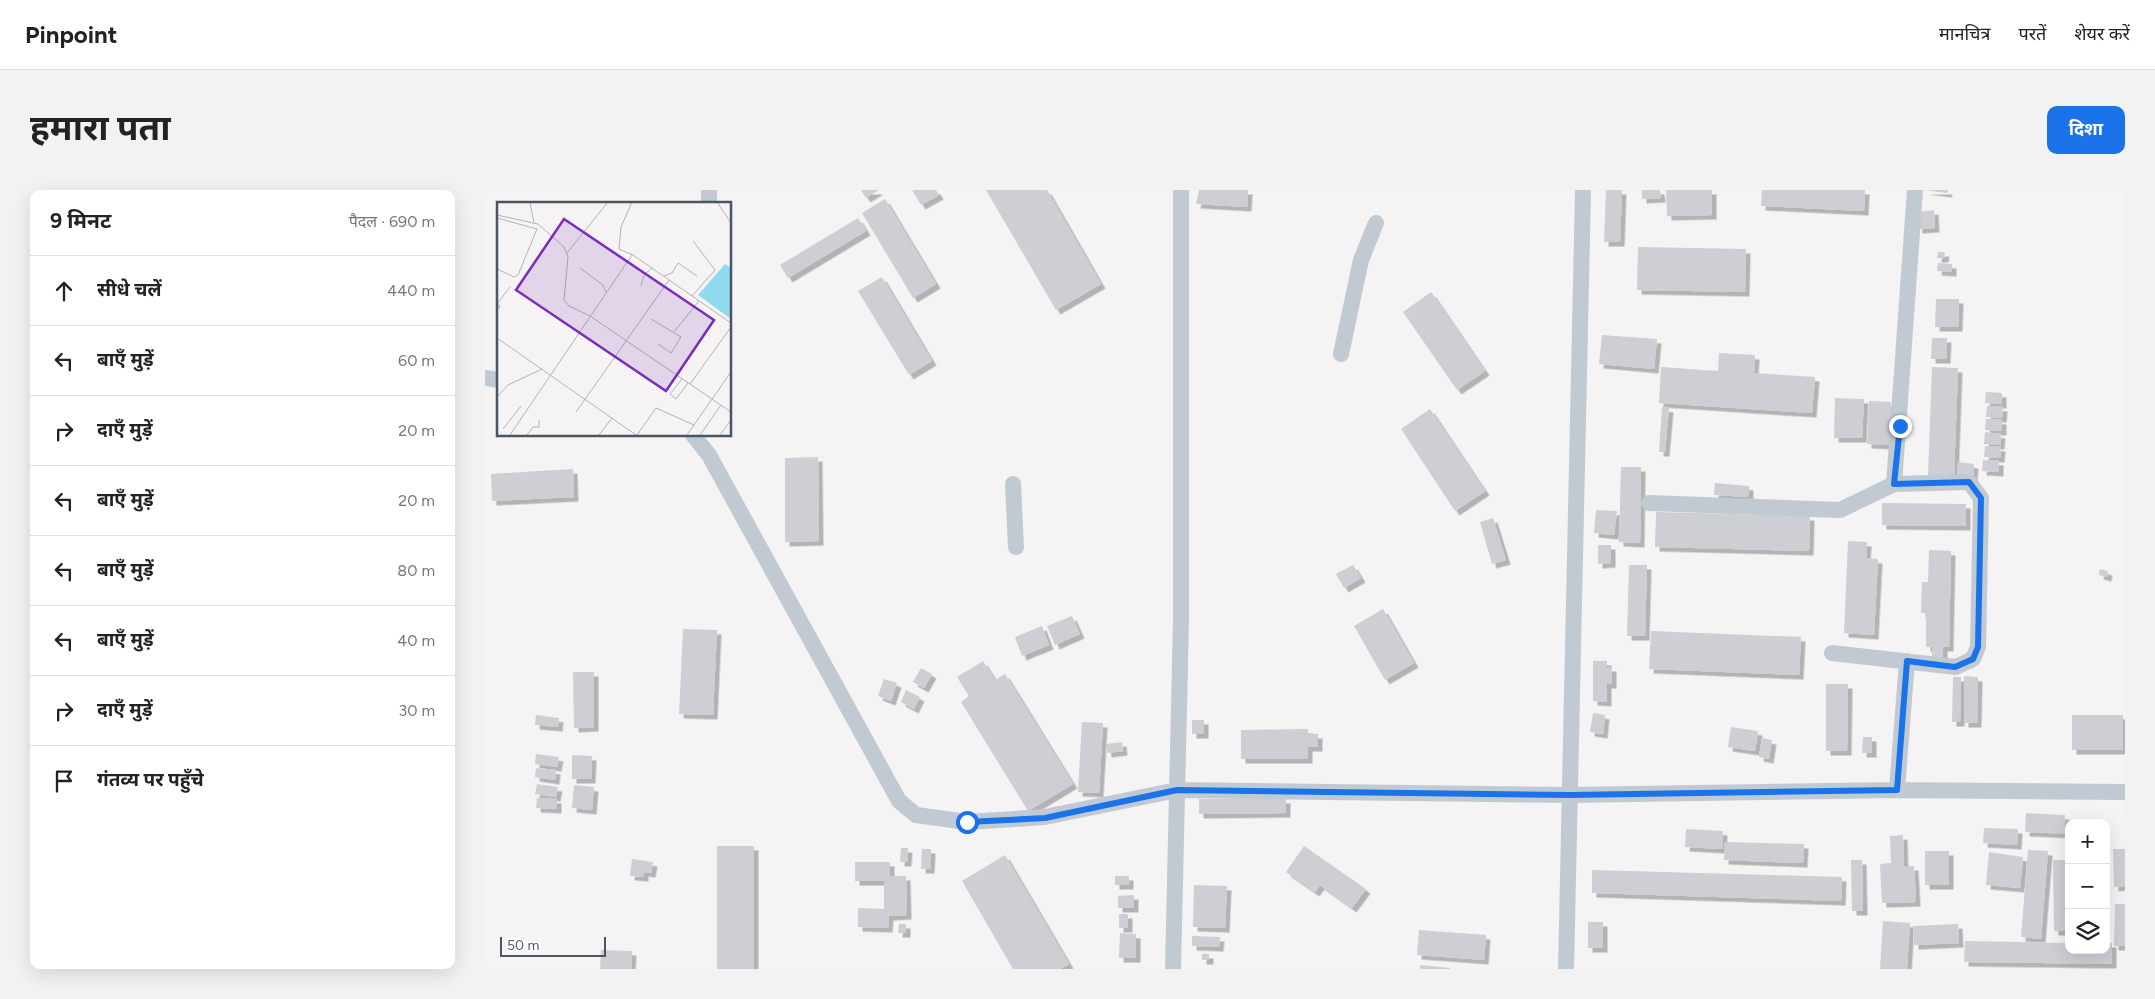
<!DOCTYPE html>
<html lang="hi">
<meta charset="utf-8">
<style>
:root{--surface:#fff;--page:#f2f2f2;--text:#222;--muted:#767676;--line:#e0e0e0;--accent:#1a73e8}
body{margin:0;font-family:Figtree,"Noto Sans Devanagari",sans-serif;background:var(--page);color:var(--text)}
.controls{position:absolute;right:15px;bottom:15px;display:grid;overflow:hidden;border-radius:10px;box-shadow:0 5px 20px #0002}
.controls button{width:45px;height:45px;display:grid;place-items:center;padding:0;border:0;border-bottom:1px solid var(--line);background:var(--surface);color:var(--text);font:25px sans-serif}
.scale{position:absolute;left:15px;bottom:12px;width:106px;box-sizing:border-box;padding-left:5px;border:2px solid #4a5661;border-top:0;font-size:14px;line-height:18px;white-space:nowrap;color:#4a5661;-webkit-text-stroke:4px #fff;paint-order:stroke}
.stop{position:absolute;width:15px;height:15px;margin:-11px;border:4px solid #1a73e8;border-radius:50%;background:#fff}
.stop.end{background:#1a73e8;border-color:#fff;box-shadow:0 1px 5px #0008}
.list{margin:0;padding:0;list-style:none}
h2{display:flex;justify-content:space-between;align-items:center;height:65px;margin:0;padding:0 20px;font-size:21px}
h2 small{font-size:16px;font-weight:400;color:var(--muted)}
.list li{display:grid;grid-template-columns:32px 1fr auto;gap:15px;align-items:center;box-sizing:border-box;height:70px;padding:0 20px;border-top:1px solid var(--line)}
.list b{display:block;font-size:19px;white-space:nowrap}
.list em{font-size:16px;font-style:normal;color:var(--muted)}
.icon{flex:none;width:28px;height:28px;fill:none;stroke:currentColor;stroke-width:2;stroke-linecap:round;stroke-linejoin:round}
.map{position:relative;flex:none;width:1640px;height:779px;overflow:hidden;border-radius:10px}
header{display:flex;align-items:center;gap:30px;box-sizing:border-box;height:70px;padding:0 25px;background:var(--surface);border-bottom:1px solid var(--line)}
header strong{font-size:24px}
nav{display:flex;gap:28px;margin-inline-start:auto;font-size:18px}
.intro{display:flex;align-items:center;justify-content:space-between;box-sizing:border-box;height:120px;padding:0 30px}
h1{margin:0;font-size:35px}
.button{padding:12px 22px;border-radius:10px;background:var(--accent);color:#fff;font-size:18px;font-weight:700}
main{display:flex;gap:30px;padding:0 30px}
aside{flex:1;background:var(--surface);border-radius:10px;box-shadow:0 5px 20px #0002}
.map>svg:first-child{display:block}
.building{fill:#cdcfd5;filter:url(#shadow)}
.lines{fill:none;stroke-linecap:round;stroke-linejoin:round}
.minor{stroke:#c1cad2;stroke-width:16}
.route{stroke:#1a73e8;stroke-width:6}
.inset-road{fill:none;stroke:#b1b4b9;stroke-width:1}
.view{fill:#7b2cbf;fill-opacity:0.15;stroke:#7b2cbf;stroke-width:2.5}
.inset-edge{fill:none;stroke:#4a5661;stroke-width:2.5}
</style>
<header>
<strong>Pinpoint</strong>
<nav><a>मानचित्र</a><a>परतें</a><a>शेयर करें</a></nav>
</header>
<div class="intro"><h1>हमारा पता</h1><a class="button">दिशा</a></div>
<main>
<aside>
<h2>9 मिनट<small>पैदल · 690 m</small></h2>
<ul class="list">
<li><svg class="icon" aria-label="ahead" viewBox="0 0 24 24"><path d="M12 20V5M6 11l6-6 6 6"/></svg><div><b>सीधे चलें</b></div><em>440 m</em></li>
<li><svg class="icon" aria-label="left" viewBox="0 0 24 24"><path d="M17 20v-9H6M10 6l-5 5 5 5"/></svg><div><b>बाएँ मुड़ें</b></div><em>60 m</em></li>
<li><svg class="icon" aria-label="right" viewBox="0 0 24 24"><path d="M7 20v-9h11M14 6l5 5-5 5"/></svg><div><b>दाएँ मुड़ें</b></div><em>20 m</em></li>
<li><svg class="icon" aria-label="left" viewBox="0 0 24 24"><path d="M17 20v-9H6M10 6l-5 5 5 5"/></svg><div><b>बाएँ मुड़ें</b></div><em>20 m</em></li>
<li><svg class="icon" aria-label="left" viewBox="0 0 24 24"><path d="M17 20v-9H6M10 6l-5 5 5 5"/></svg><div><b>बाएँ मुड़ें</b></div><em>80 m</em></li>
<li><svg class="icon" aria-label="left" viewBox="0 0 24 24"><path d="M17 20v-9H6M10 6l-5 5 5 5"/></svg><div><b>बाएँ मुड़ें</b></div><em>40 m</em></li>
<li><svg class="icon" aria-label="right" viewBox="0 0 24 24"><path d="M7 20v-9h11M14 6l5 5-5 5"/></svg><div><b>दाएँ मुड़ें</b></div><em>30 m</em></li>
<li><svg class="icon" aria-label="arrive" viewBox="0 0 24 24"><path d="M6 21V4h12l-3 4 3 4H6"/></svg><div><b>गंतव्य पर पहुँचे</b></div></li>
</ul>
</aside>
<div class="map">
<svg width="1640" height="779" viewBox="0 0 1640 779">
<defs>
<filter id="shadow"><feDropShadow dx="4.5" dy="4.5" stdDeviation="0" flood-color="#0004"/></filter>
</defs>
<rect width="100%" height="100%" fill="#f5f3f3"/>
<path class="building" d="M376,0h18l-13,8z
M427,0h24l3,5 -18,10z
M501,0h61l54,94 -45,26z
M714,0h49l-1,17 -51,-3z
M1121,0h16l-2,52h-16z
M1157,0h18l1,8 -19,1z
M1181,0h46v25l-45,1z
M1277,0h103l-1,21 -103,-5z
M1439,0h24l-1,3z
M400,9l51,85 -23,14 -51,-85z
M1449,20l1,18 -17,1 -1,-17z
M373,28l8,13 -78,47 -8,-13z
M1153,57l108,2 -1,43 -108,-2z
M1453,62h7l-1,6h-7z
M1453,73l14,1v8l-15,-1z
M397,87l50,84 -23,14 -51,-84z
M946,102l54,79 -28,19 -54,-78z
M1451,109h23l-1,28h-23z
M1117,145l55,4 -3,30 -55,-5z
M1447,148h15l-1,21h-15z
M1234,163l36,2 -1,18 61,4 -3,36 -153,-10 2,-36 57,4z
M1447,177l26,1 -4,108h-26z
M1501,202l16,1v11l-17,-1z
M1350,208l29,1 -2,39h-28z
M1384,211l22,1 -2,43 -22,-1z
M1502,216l16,1 -1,11 -16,-1z
M1177,217l7,1 -4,44h-6z
M945,219l55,82 -30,20 -54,-82z
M1501,229l16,1v11l-17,-1z
M1500,242l16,2 -1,11 -16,-1z
M1500,256l16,1 -1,11 -16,-1z
M333,267l1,84 -34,1v-84z
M1498,270l16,1v11l-17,-1z
M1473,272l16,2 -1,12 -16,-1z
M1136,277h20l-1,76 -21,-1z
M88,279l1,28 -82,4 -1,-27z
M1230,293l34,3v11l-35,-2z
M1397,313l84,1v22l-84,-1z
M1111,320l21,1 -3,24 -20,-2z
M1171,322l154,4 -1,35 -154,-4z
M1008,328l13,42 -14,4 -12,-42z
M1363,351l19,1 -1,16 12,1 -4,76 -30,-2z
M1113,355h13v18l-13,1z
M1444,360l22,1 -2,96h-6v14h-11v-14h-6v-34h-5l1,-31h6z
M868,375l8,13 -17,10 -8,-14z
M1144,375h18l-2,71h-18z
M1615,379l8,2 -1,6 -8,-2z
M898,419l31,54 -29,17 -31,-54z
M587,426l8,18 -25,11 -8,-19z
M557,436l7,19 -27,11 -7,-19z
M198,439l34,1 -4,85 -34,-1z
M1166,441l150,6 -2,38 -150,-6z
M498,471l12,19 10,-6 68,110 -45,27 -67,-109 8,-6 -12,-19z
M1108,471h14v6h5v17h-5v18l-14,-1z
M436,478l11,6 -8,14 -11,-6z
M88,482h21v55l-20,1z
M1479,486l14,1 -1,46h-13z
M1468,487h8l-1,45h-8z
M399,489l13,4 -6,18 -13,-5z
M1341,494h22l-1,67h-21z
M421,500l14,7 -6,12 -13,-7z
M1108,523l12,2 -2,19 -13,-2z
M51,525l23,3 -1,9 -23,-2z
M1587,525h51v35h-51z
M707,530h12v14h-12z
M597,532l21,1 -4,70 -21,-1z
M1246,537l27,4 -3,20 -27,-4z
M823,539v5h10v13h-10v12h-67v-29z
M1378,547h9v16h-10z
M1277,548l10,2 -3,19 -10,-2z
M637,552l1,9 -16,2 -1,-9z
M51,564l23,3 -2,10 -22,-3z
M87,565l20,1 -1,23h-19z
M51,578l20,2 -1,10 -20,-3z
M52,594l21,3 -2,10 -21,-3z
M89,595l20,2 -2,23 -20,-2z
M52,608l20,1v10l-21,-1z
M714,609h87v14l-87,1z
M1541,623l39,2 -1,12h5v7l-44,-2z
M1499,638l34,1 -1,16 -34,-2z
M1201,639l37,2 -1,18 -37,-2z
M1418,645l1,31h10l2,36 -34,1 -2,-39 11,-1 -1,-27z
M1240,652l79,2 -1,19 -79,-3z
M232,656h37v123h-37z
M819,656l62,43 -14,19 -32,-23 -5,7 -29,-20z
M416,658h7l-1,14h-7z
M437,659h9l-1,20h-9z
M1628,659h12v37l-11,1z
M1543,660l20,1 -7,88 -20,-2z
M1440,661h24v34h-24z
M1504,662l34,5 -3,31 -34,-3z
M520,665l64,109 -9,5h-47l-51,-88z
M147,669l21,3 -2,11 -7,-1v5l-14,-1z
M1366,670h11l1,51h-11z
M1568,670h16v71h-15z
M370,672h35v14h16l1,39 -18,1 -1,12 -30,-1v-19l26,1v-28h-29z
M1107,680l250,7 -1,24 -249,-8z
M630,686h14v9h-14z
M709,695l33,1 -2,42 -32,-1z
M649,705v13h-16v-12z
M1630,714h10v42h-11z
M634,724h9v14h-9z
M1398,731l27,2 -3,46h-27z
M1103,732h15v26h-15z
M414,734h7v9h-8z
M1473,734l1,19 -45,2 -1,-19z
M934,740l67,5 -2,25 -67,-5z
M635,743l16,1v24h-17z
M707,746l28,1 -1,10 -27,-1z
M1480,751l104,2v7h37v-7h6v21l-148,-2z
M116,760l31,1 -1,18h-31z
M717,764h7v6h-7z
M935,775l30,3v1h-30z"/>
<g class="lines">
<path class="minor" d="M224,14v-14
M856,164l20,-94 15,-37
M0,188l14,2
M208,245l16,20 190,346 17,14 51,7 78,-5 132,-27 393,5 327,-5 228,2
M528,294l3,63
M1409,294l21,-294
M1164,313l191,7 54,-26 75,-2 12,16 -3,149 -5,12 -17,8 -124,-14
M1412,600l10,-129
M688,779l8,-349v-430
M1081,779l17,-779"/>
</g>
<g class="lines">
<path class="route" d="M482,632l78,-4 132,-28 393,5 327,-5 10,-129 48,6 18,-8 5,-12 3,-149 -12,-16 -75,2 6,-58"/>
</g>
<g transform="translate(12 12)">
<rect width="234" height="234" fill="#f5f3f3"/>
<path d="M228,62l6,4v51l-33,-24z" fill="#90daee"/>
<path class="inset-road" d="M135,0l-11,25 -2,22 14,6 98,68M220,0l14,21M33,1l4,20M0,13l41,9 26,23 4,10 -4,43 5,6 21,10 141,96M0,16l40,11 -19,46 -4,2 -17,-8M70,51l41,-51M83,66l23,17 3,7M167,74l8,-3 6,-10 19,13M144,84l3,-11 8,-7M195,94l23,-26 -22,-29M0,109l3,-5 -3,-2 13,-17M154,117l30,18 -10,16 -13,-9M177,130l25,-31M0,136l139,97M185,177l-12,15 6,5 12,-16M193,182l41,-57M0,195l11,-12 34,-16M79,210l93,-132M6,227l18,-23M13,233l122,-180M30,233l6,-8h6v-7M102,233l13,-17M140,233l19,-27 38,17M190,233l44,-63M203,233l21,-30M223,233l11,-15"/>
<path class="view" d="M67,17l150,101 -48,71 -150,-101z"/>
<rect width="234" height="234" class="inset-edge"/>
</g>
</svg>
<div class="controls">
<button>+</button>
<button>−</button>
<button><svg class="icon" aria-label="layers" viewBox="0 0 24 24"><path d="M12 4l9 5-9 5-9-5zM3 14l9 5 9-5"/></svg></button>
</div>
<div class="scale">50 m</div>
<div class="stop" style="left:482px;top:632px"></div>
<div class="stop end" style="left:1415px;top:236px"></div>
</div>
</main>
